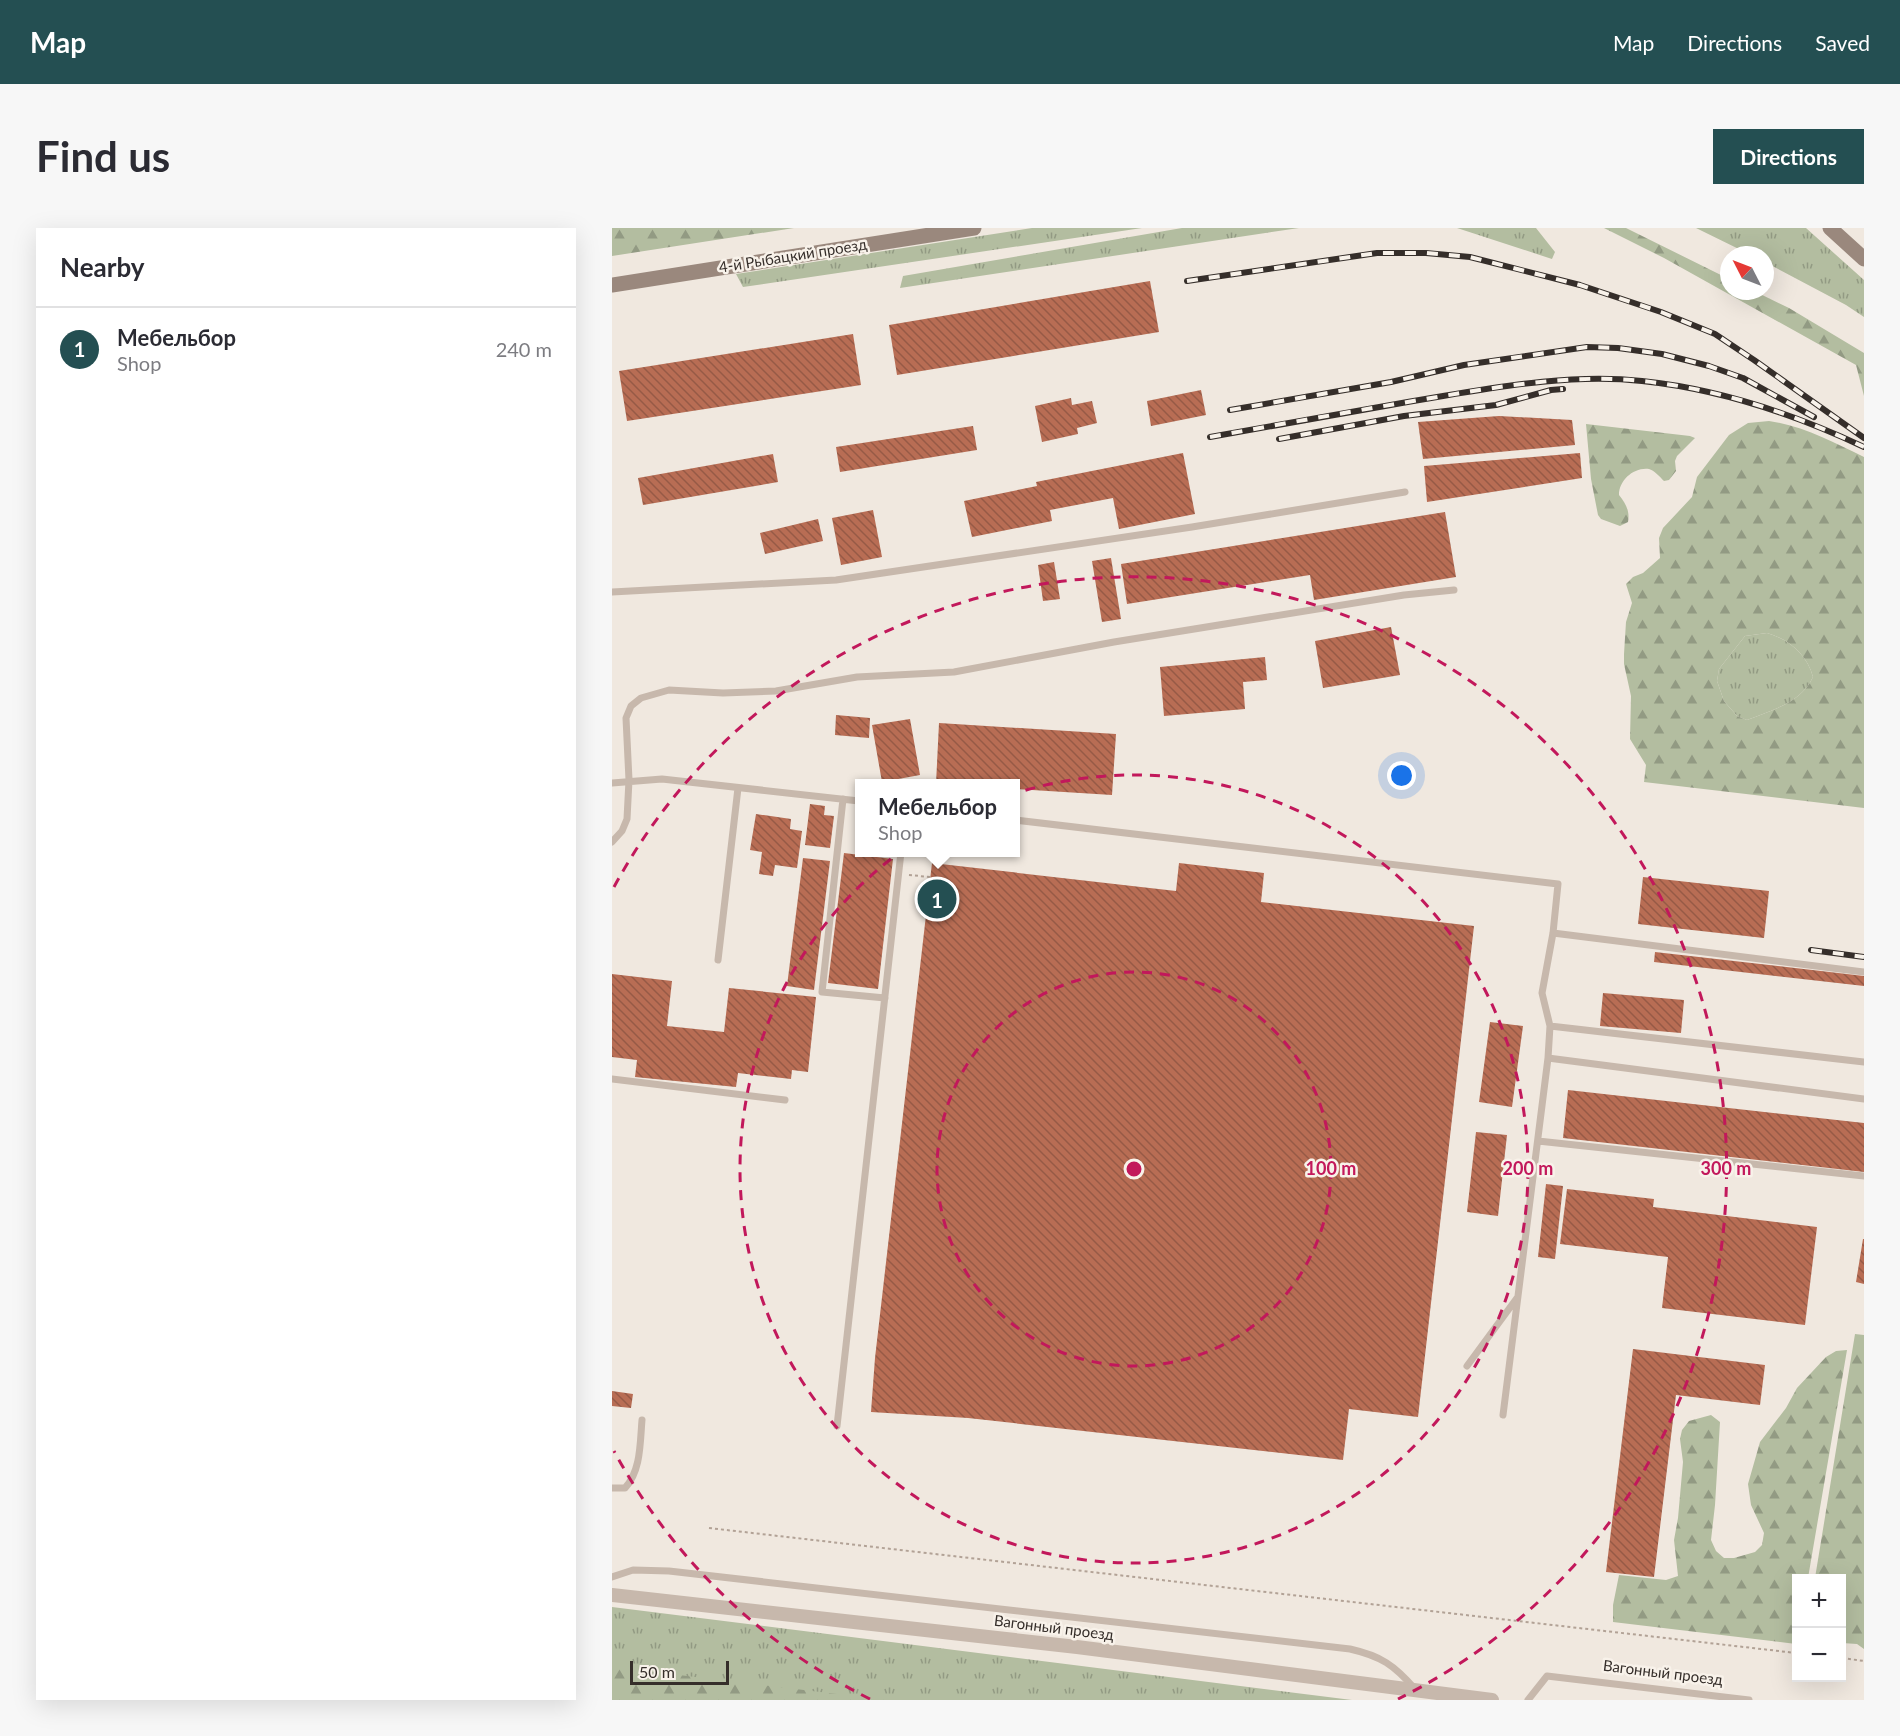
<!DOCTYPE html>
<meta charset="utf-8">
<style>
:root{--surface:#fff;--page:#f7f7f7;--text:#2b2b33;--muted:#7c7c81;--line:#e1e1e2;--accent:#244f52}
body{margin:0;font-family:Lato,sans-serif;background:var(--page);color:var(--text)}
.controls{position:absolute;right:18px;bottom:18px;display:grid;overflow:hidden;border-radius:0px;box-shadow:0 6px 24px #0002}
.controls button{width:54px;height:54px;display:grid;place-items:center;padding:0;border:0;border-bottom:2px solid var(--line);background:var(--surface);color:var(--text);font:30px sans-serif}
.compass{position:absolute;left:1108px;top:18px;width:54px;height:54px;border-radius:50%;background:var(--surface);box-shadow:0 6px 24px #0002;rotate:312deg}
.scale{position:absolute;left:18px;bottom:15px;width:99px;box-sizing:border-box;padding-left:6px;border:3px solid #352e2a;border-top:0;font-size:16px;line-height:21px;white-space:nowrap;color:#352e2a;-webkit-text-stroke:4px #f8f2ea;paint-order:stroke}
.you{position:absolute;left:790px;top:548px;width:21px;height:21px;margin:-15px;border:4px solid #fff;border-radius:50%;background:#1a73e8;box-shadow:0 0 0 9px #1a73e833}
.badge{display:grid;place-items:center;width:39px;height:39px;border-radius:50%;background:var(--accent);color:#fff;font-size:20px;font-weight:700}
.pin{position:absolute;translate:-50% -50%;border:3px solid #fff;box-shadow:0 2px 6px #0006}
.popup{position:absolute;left:243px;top:551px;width:165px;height:78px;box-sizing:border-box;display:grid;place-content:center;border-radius:0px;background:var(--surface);filter:drop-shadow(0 2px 4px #0005);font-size:20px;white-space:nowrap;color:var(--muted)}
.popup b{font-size:22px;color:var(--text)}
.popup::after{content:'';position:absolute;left:50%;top:100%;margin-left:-12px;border:12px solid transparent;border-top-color:var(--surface)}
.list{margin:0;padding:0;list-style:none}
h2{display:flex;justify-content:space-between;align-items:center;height:78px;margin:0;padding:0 24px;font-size:26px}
h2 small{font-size:20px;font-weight:400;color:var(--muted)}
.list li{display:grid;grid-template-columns:39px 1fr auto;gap:18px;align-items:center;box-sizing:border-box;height:84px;padding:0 24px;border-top:2px solid var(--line)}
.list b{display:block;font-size:22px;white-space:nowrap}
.list p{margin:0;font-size:20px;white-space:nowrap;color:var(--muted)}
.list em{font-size:20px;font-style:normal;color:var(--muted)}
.map{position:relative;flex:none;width:1252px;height:1472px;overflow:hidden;border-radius:0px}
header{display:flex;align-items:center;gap:36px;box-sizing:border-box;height:84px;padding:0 30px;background:var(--accent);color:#fff}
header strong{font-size:28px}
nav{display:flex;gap:33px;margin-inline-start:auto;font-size:21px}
.intro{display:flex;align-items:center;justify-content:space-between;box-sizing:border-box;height:144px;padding:0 36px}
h1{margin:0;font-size:42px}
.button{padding:15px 27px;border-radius:0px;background:var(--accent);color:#fff;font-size:21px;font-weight:700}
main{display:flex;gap:36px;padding:0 36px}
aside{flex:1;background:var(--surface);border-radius:0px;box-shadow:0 6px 24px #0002}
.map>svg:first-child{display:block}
.grass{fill:url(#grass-tufts)}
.forest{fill:url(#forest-firs);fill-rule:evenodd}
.building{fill:url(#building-back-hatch)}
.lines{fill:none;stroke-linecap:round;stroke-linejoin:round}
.path{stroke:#b2a296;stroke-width:2;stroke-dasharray:3 3;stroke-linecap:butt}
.lane{stroke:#c7b8ac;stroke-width:7}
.street{stroke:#c7b8ac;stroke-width:14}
.secondary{stroke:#9a887d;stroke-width:15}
.rail-casing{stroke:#352e2a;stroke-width:6}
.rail{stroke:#f8f2ea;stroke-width:4;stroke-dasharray:11;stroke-linecap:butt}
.ring{fill:none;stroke:#c2185b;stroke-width:3;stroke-dasharray:10 8}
.labels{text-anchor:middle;stroke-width:5;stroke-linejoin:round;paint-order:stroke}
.street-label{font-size:15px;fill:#352e2a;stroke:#f8f2ea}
.centre{fill:#c2185b;stroke:#f8f2ea;stroke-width:3}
.ring-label{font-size:18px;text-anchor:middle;font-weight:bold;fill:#c2185b;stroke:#f8f2ea;stroke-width:5;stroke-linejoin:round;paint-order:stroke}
</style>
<header>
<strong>Map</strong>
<nav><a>Map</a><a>Directions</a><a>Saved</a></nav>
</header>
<div class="intro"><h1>Find us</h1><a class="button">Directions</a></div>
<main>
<aside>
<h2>Nearby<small></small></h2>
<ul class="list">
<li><span class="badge">1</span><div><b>Мебельбор</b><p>Shop</p></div><em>240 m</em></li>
</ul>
</aside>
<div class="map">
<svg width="1252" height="1472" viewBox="0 0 1252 1472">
<defs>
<pattern id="grass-tufts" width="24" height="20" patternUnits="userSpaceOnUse" patternTransform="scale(1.5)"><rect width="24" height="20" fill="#b3bda0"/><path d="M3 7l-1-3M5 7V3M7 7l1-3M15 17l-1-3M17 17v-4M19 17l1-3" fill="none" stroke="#929a83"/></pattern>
<pattern id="forest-firs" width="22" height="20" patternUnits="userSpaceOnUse" patternTransform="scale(1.5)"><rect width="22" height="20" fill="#b3bda0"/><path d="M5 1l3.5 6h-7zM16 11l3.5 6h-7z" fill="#929a83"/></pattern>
<pattern id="building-back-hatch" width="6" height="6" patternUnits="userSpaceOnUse" patternTransform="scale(1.5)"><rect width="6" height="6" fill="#b86d54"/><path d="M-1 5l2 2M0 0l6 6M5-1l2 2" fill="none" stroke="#965a46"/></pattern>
</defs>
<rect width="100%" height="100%" fill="#f0e8df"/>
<path class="grass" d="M420,0h110l-399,59 -7,-13z
M570,0h117l-399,60 3,-12z
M845,0h79l19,24 -3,7z
M1084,0h110l58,52v37l-18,-12 -81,-43v-7h-14z
M1155,405c21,6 40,21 46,44 -12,26 -41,33 -66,43l-10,-4 -13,-15 -7,-20 2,-12 26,-33z
M0,1379l740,93h-740z"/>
<path class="forest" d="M0,0h182l-182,28z
M992,0h22l103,51v12h25l35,17 75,45v43l-8,-31 -192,-107z
M1157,193c34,5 64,21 95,36v351l-220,-26 2,-17 -16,-26 1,-43 -7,-32v-10l2,-32 6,-19 -6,-19 7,-7 10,-4 17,-15 -1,-20 4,-10 29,-31 5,-20 32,-42 19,-12zM1155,405c21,6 40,21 46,44 -12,26 -41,33 -66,43l-10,-4 -13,-15 -7,-20 2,-12 26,-33z
M974,196l104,12 5,2 -18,18 -2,5 1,10 -7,9 -5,1c-4,-4 -10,-11 -15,-12 -15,-2 -30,11 -30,26 7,9 11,16 9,27l-8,4 -19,-7 -3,-4 -7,-36z
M1243,1106l9,1v314l-7,-5 -15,-1v-65h-27z
M1235,1122l-39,228h-12v66l-183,-22v-17l6,-30 47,5 12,-4 -4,-36 4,-22 5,-56 -3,-23 2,-9 7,-9 22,-6 9,7 -5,83 -4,35 5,11 8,7h10l21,-6 7,-7 2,-12 -13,-28 -3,-21 12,-42 26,-34 11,-20 29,-31 10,-6z
M0,1439l275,33h-275z"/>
<path class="building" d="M538,53l9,51 -262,43 -8,-50z
M241,106l8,51 -234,36 -8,-50z
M589,162l5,25 -55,11 -4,-25z
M459,170l1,7 20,-4 5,22 -20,5 1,6 -36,8 -7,-36z
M887,188l73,4 3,25 -152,14 -5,-37z
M361,198l4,24 -137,22 -4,-25z
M571,225l12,61 -76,15 -6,-31 -63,12 2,11 -80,16 -8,-36 73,-15 -1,-4z
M968,225l2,25 -155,24 -3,-36z
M161,226l5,28 -135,23 -5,-27z
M261,282l9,47 -41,8 -9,-47z
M833,284l11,65 -142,23 -4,-25 -183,29 -6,-40z
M206,291l5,22 -58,13 -5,-21z
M499,330l10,61 -19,3 -10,-61z
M442,334l6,37 -17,2 -5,-36z
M779,399l9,48 -77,13 -8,-47z
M653,429l2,23 -24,2 2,27 -81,7 -4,-49z
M224,487l34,3 -1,20 -34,-3z
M298,491l10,56 -38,7 -10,-57z
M327,495l177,11 -4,61 -97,-6v-5h-79z
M198,576l15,2 -1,9 10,1 -4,32 -25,-3z
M144,586l35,5 -1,10 12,2 -5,37 -22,-3 -2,11 -14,-2 3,-22 -12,-2z
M232,625l49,6 -15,130 -50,-6z
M191,630l27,3 -16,129 -27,-4z
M320,635l244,28 3,-28 85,10 -3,29 213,24 -56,491 -69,-8 -6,51 -375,-42 -97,-6 4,-54z
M1031,649l126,14 -5,47 -126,-14z
M1043,724l209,24v10l-210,-24z
M0,746l60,7 -5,45 57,6 5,-44 87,9 -8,75 -16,-2 -1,9 -53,-6 -2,14 -101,-10 2,-17 -25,-3z
M991,765l81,7 -3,33 -81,-7z
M878,794l33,4 -11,81 -33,-5z
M956,862l296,33v49l-301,-34z
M864,904l31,3 -9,81 -31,-4z
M934,956l17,2 -8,73 -17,-2z
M955,961l87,10 -1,8 164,20 -12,98 -143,-17 6,-51 -108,-13z
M1251,1011h1v45l-8,-2z
M1021,1121l132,16 -5,40 -84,-10 -22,182 -48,-5z
M0,1163l21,3 -2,14 -19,-2z"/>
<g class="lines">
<path class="path" d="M297,647l21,2
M97,1300l1087,125
M1230,1430l22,3"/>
<path class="lane" d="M0,364l224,-12 356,-53 213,-35
M0,555l50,-4 197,22
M231,571l-21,193 63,6
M403,592l543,64 -5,49 -11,60 8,33 -2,32 -45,357
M0,614l10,-11 5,-12 2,-39 -3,-62 5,-12 10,-8 28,-8 54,3 53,-2 81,-14 97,-5 160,-30 290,-47 50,-5
M941,705l311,39
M106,732l20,-172
M938,798l314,36
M936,830l316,41
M0,851l173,21
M926,913l326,35
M855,1138l50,-68
M225,1198l64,-574
M0,1260h13c16,-17 15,-45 17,-68
M0,1349l21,-7 36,1 681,78c31,7 44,16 65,40
M916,1472l19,-24 202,24"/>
<path class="street" d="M0,1367l465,52 415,53"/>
<path class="secondary" d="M1218,0l34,31
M0,57l362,-57"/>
<defs>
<path id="rail" d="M575,53l190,-28h49l44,4 110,28 81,27 54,22 39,26 110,78
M618,182l161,-28 73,-17 123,-18 31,1 44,6 47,12 34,12 71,39
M598,209c77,-14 155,-28 233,-41 66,-11 133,-22 199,-15 78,8 152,33 222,66
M667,211l125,-23 92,-11 55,-15 12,-1
M1199,722l53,7"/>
</defs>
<use href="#rail" class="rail-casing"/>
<use href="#rail" class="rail"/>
</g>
<g class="ring">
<circle cx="522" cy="941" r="197"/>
<circle cx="522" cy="941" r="394"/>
<path d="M258 1471A592 592 0 0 1 2 1223M2 659A592 592 0 1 1 786 1471"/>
</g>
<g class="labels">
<g class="street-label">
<text transform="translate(181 28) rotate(-9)" y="5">4-й Рыбацкий проезд</text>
<text transform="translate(442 1400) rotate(7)" y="5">Вагонный проезд</text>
<text transform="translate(1051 1445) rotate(7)" y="5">Вагонный проезд</text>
</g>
</g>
<circle cx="522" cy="941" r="9" class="centre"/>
<g class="ring-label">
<text x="719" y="947">100 m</text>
<text x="916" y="947">200 m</text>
<text x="1114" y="947">300 m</text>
</g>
</svg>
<div class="controls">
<button>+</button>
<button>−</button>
</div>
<svg class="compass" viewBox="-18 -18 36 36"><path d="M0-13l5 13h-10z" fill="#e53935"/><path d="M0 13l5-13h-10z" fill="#7c7c81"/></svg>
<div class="scale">50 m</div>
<div class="you"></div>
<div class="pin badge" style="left:325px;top:671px">1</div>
<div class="popup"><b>Мебельбор</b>Shop</div>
</div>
</main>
